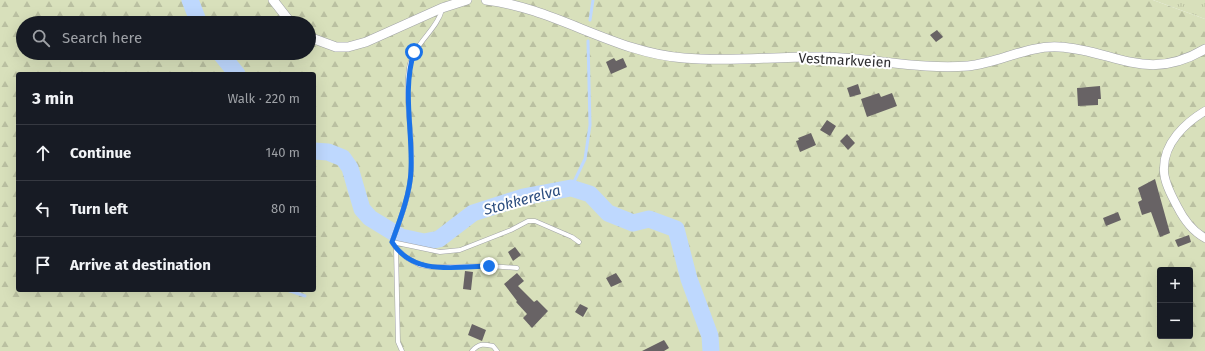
<!DOCTYPE html>
<meta charset="utf-8">
<style>
:root{--surface:#171b24;--page:#242831;--text:#f1f3f6;--muted:#9ea1a6;--line:#363941}
body{margin:0;font-family:"Fira Sans",sans-serif;background:var(--page);color:var(--text)}
.controls{position:absolute;right:12px;bottom:12px;display:grid;overflow:hidden;border-radius:4px;box-shadow:0 4px 16px #0002}
.controls button{width:36px;height:36px;display:grid;place-items:center;padding:0;border:0;border-bottom:1px solid var(--line);background:var(--surface);color:var(--text);font:20px sans-serif}
.stop{position:absolute;width:12px;height:12px;margin:-9px;border:3px solid #1a73e8;border-radius:50%;background:#fff}
.stop.end{background:#1a73e8;border-color:#fff;box-shadow:0 1px 4px #0008}
.list{margin:0;padding:0;list-style:none}
h2{display:flex;justify-content:space-between;align-items:center;height:52px;margin:0;padding:0 16px;font-size:17px}
h2 small{font-size:13px;font-weight:400;color:var(--muted)}
.list li{display:grid;grid-template-columns:26px 1fr auto;gap:12px;align-items:center;box-sizing:border-box;height:56px;padding:0 16px;border-top:1px solid var(--line)}
.list b{display:block;font-size:15px;white-space:nowrap}
.list em{font-size:13px;font-style:normal;color:var(--muted)}
.icon{flex:none;width:22px;height:22px;fill:none;stroke:currentColor;stroke-width:2;stroke-linecap:round;stroke-linejoin:round}
.map{position:relative;flex:none;width:1205px;height:351px;overflow:hidden}
.search{position:absolute;background:var(--surface);box-shadow:0 4px 16px #0002;left:16px;top:16px;width:300px;height:44px;display:flex;align-items:center;gap:10px;box-sizing:border-box;padding:0 14px;border-radius:22px;color:var(--muted);font-size:15px}
.panel{position:absolute;background:var(--surface);box-shadow:0 4px 16px #0002;left:16px;top:72px;width:300px;height:220px;border-radius:4px}
.map>svg:first-child{display:block}
.grass{fill:url(#grass-tufts)}
.forest{fill:url(#forest-firs);fill-rule:evenodd}
.lines{fill:none;stroke-linecap:round;stroke-linejoin:round}
.stream{stroke:#bed8fe;stroke-width:3}
.river{stroke:#bed8fe;stroke-width:17}
.building{fill:#686365}
.service-casing{stroke:#a1a3a7;stroke-width:5}
.minor-casing{stroke:#a1a3a7;stroke-width:9}
.tertiary-casing{stroke:#a1a3a7;stroke-width:10}
.service{stroke:#fff;stroke-width:4}
.minor{stroke:#fff;stroke-width:8}
.tertiary{stroke:#fff;stroke-width:9}
.route{stroke:#1a73e8;stroke-width:5}
.labels{text-anchor:middle;stroke-width:4;stroke-linejoin:round;paint-order:stroke}
.street-label{font-size:14px;fill:#2d2d2f;stroke:#fff}
.water-label{font-size:15px;font-style:italic;fill:#2d4e7f;stroke:#fff}
</style>
<div class="map">
<svg width="1205" height="351" viewBox="0 0 1205 351">
<defs>
<pattern id="grass-tufts" width="24" height="20" patternUnits="userSpaceOnUse"><rect width="24" height="20" fill="#d8e0bb"/><path d="M3 7l-1-3M5 7V3M7 7l1-3M15 17l-1-3M17 17v-4M19 17l1-3" fill="none" stroke="#bac0a1"/></pattern>
<pattern id="forest-firs" width="22" height="20" patternUnits="userSpaceOnUse"><rect width="22" height="20" fill="#d8e0bb"/><path d="M5 1l3.5 6h-7zM16 11l3.5 6h-7z" fill="#bac0a1"/></pattern>
</defs>
<rect width="100%" height="100%" fill="#f6f8fd"/>
<path class="grass" d="M1153,0h52v19z"/>
<path class="forest" d="M0,0h1153l52,19v332h-1205zM23,23h286v30h-286zM18,74h296v216h-296zM1160,270h30v66h-30z"/>
<g class="lines">
<path class="stream" d="M590,20l3,-20
M571,188l14,-29 5,-34 -2,-84
M287,290l18,6"/>
<path class="river" d="M190,0l9,23
M220,53l17,21
M314,151l14,1 15,6 7,10 12,41 8,9 31,19 23,5 15,-3 34,-26 50,-16 48,-9 19,6 18,19 25,10 16,-4 27,10 13,50 21,57 1,15"/>
</g>
<path class="building" d="M937,30l6,7 -7,5 -6,-7z
M614,58l2,3 7,-3 4,9 -16,7 -5,-12z
M858,84l3,10 -11,3 -3,-9z
M1100,86l1,13h-3v6l-20,1 -1,-18z
M879,93l2,4 11,-4 5,13 -30,11 -6,-18z
M827,120l9,6 -6,10 -10,-6z
M811,133l5,12 -16,7 -4,-11 3,-1 -1,-2z
M847,134l8,9 -7,7 -8,-9z
M1155,179l15,54 -10,4 -9,-25 -9,3 -4,-13 4,-2 -4,-12z
M1118,212l3,8 -15,6 -3,-8z
M1189,235l2,7 -13,5 -3,-7z
M515,247l6,8 -8,6 -5,-9z
M465,271l8,1 -2,18 -8,-1z
M517,273l7,8 -6,5 16,16 3,-2 11,11 -16,17 -9,-10 4,-4 -11,-12 1,-1 -13,-17z
M616,273l6,9 -11,5 -5,-9z
M580,304l8,4 -5,9 -8,-5z
M472,324l14,6 -4,11 -14,-6z
M664,340l5,8 -5,3h-22z"/>
<g class="lines">
<defs>
<path id="service" d="M392,242l48,10 20,-2 51,-20 17,-9h7l37,16 7,5
M396,248l11,10 13,7 11,2 58,-1 28,2
M402,351l-4,-9 -2,-94 -4,-6c8,-22 18,-47 19,-71 3,-34 -7,-69 -2,-103 4,-24 28,-38 33,-58
M472,351c7,-8 12,-7 21,-5l4,5"/>
<path id="minor" d="M1205,111c-20,12 -41,32 -41,57 -1,12 7,27 13,38 6,12 15,25 28,32"/>
<path id="tertiary" d="M273,0l18,23
M486,0c69,8 128,53 198,58 47,4 94,-2 141,-1 47,1 96,13 143,9 31,-3 60,-21 91,-19 56,3 87,37 146,2
M309,37l27,10h12l18,-5 76,-34 25,-8"/>
</defs>
<use href="#service" class="service-casing"/>
<use href="#minor" class="minor-casing"/>
<use href="#tertiary" class="tertiary-casing"/>
<use href="#service" class="service"/>
<use href="#minor" class="minor"/>
<use href="#tertiary" class="tertiary"/>
</g>
<g class="lines">
<path class="route" d="M414,52c-12,39 -1,79 -3,119 -1,23 -11,49 -19,71 21,34 62,25 97,24"/>
</g>
<g class="labels">
<g class="street-label">
<text transform="translate(845 60) rotate(3)" y="5">Vestmarkveien</text>
</g>
<g class="water-label">
<text transform="translate(522 200) rotate(-15)" y="5">Stokkerelva</text>
</g>
</g>
</svg>
<div class="controls">
<button>+</button>
<button>−</button>
</div>
<div class="stop" style="left:414px;top:52px"></div>
<div class="stop end" style="left:489px;top:266px"></div>
<div class="search"><svg class="icon" aria-label="search" viewBox="0 0 24 24"><circle cx="10" cy="10" r="6"/><path d="M15 15l6 6"/></svg>Search here</div>
<section class="panel">
<h2>3 min<small>Walk · 220 m</small></h2>
<ul class="list">
<li><svg class="icon" aria-label="ahead" viewBox="0 0 24 24"><path d="M12 20V5M6 11l6-6 6 6"/></svg><div><b>Continue</b></div><em>140 m</em></li>
<li><svg class="icon" aria-label="left" viewBox="0 0 24 24"><path d="M17 20v-9H6M10 6l-5 5 5 5"/></svg><div><b>Turn left</b></div><em>80 m</em></li>
<li><svg class="icon" aria-label="arrive" viewBox="0 0 24 24"><path d="M6 21V4h12l-3 4 3 4H6"/></svg><div><b>Arrive at destination</b></div></li>
</ul>
</section>
</div>
